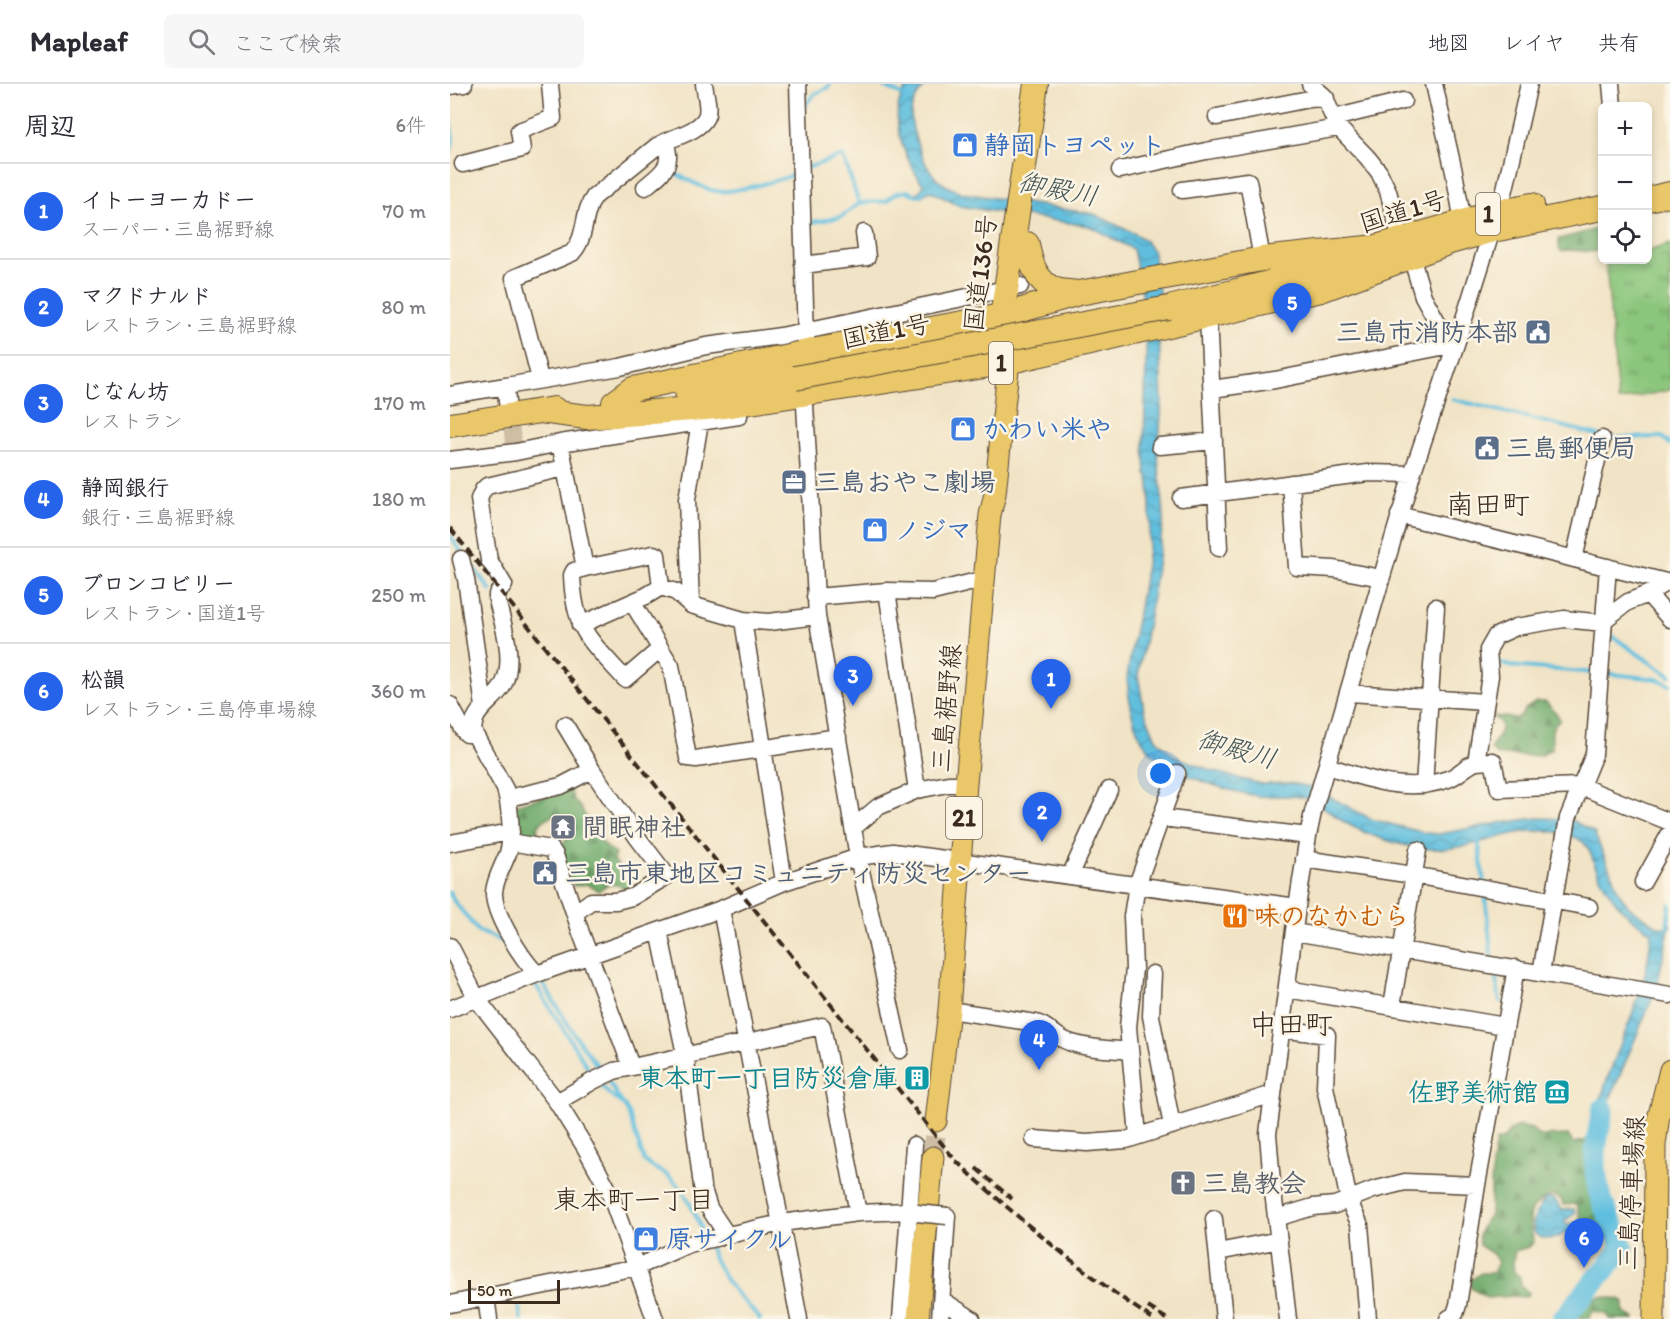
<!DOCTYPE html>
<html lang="ja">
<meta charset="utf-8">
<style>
:root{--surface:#fff;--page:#f7f7f7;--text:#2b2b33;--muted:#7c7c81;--line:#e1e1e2;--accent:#2563eb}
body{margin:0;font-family:Itim,"Klee One",sans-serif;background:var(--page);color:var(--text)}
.controls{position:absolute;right:18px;top:18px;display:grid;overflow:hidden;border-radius:9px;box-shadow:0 3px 9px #0003}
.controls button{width:54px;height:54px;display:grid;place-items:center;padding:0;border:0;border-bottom:2px solid var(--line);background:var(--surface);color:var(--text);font:30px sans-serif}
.scale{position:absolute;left:18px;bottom:15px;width:92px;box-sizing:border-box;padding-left:6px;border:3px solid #3b2a1e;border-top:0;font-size:16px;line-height:21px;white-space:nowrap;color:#3b2a1e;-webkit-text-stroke:4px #fcf5e5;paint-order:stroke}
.you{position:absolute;left:711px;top:690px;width:21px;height:21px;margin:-15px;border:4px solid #fff;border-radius:50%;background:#1a73e8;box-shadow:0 0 0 9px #1a73e833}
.badge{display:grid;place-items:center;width:39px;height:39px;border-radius:50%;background:var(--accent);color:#fff;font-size:20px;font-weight:700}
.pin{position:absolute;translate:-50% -50px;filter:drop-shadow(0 2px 3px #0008)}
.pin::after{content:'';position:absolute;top:32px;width:21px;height:18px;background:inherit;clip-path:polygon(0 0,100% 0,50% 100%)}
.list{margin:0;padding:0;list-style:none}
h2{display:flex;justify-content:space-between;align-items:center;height:78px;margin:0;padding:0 24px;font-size:26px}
h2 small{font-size:20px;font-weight:400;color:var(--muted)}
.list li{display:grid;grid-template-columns:39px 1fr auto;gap:18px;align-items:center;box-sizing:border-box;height:96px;padding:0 24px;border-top:2px solid var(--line)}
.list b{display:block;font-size:22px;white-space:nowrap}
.list p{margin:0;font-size:20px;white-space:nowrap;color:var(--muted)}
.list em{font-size:20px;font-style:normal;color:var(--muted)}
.icon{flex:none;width:33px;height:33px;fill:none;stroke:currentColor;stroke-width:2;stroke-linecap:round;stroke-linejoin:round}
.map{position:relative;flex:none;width:1220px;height:1235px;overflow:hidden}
header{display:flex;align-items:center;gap:36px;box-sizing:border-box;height:84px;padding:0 30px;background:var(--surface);border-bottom:2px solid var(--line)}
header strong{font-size:28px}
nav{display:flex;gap:33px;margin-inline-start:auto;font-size:21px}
.search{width:420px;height:54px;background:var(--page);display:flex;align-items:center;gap:15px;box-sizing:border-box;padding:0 21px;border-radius:9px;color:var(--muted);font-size:22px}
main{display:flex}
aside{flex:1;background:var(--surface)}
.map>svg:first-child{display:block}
.grass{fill:url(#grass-tufts);stroke:#62784d;stroke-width:1.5}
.forest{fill:url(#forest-firs);stroke:#556a45;stroke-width:1.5}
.water{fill:url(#water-waves);stroke:#4e747e;stroke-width:1.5}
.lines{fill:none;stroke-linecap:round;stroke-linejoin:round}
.stream{stroke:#61bfdf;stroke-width:4}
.river{stroke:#61bfdf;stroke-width:22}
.minor-tunnel{stroke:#cdbea4;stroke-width:16;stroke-dasharray:16 8;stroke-linecap:butt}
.major-tunnel{stroke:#cdbea4;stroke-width:21;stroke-dasharray:21 10;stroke-linecap:butt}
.minor-casing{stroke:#564637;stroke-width:19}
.major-casing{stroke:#564637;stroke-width:23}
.highway-casing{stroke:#564637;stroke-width:26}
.minor{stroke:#fff;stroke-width:16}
.major{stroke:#eac769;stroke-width:21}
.highway{stroke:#eac769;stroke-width:24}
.rail{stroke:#3b2a1e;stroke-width:4;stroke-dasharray:9 4.5;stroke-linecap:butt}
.minor-bridge-casing{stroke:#564637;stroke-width:19;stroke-linecap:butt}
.highway-bridge-casing{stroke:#564637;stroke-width:26;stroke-linecap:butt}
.minor-bridge{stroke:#fff;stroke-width:16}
.highway-bridge{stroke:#eac769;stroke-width:24}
.labels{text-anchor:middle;stroke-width:5;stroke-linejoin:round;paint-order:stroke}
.shield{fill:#fcf5e5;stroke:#75675a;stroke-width:1.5}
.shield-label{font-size:24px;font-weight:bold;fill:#3b2a1e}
.shop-label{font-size:26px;font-weight:bold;fill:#366cbe;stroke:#fcf5e5;text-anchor:start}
.street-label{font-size:26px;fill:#3b2a1e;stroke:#fcf5e5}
.service-label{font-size:26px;font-weight:bold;fill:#4e5e75;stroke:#fcf5e5;text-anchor:start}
.worship-label{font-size:26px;font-weight:bold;fill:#5b616d;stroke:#fcf5e5;text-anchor:start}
.food-label{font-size:26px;font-weight:bold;fill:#c56008;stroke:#fcf5e5;text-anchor:start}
.culture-label{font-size:26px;font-weight:bold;fill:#0d838f;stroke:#fcf5e5;text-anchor:end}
.water-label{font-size:27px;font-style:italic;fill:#465758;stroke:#fcf5e5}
.neighbourhood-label{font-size:27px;fill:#3b2a1e;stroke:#fcf5e5}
.quarter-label{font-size:28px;fill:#3b2a1e;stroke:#fcf5e5}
</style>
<header>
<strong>Mapleaf</strong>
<div class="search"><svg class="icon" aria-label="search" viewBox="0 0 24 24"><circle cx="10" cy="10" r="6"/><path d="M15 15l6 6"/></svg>ここで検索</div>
<nav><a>地図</a><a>レイヤ</a><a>共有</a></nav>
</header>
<main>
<aside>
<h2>周辺<small>6件</small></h2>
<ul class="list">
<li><span class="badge">1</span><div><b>イトーヨーカドー</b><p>スーパー · 三島裾野線</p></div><em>70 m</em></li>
<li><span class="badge">2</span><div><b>マクドナルド</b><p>レストラン · 三島裾野線</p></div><em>80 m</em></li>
<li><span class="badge">3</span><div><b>じなん坊</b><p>レストラン</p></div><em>170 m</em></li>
<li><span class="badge">4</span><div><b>静岡銀行</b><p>銀行 · 三島裾野線</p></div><em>180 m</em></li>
<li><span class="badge">5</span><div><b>ブロンコビリー</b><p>レストラン · 国道1号</p></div><em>250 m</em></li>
<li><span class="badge">6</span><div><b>松韻</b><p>レストラン · 三島停車場線</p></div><em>360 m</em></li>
</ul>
</aside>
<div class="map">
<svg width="1220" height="1235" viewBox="0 0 1220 1235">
<defs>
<pattern id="grass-tufts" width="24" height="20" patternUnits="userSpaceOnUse" patternTransform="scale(1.5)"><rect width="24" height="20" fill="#8ac67c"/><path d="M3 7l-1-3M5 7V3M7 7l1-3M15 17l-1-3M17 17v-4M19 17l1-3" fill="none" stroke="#72a165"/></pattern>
<pattern id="forest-firs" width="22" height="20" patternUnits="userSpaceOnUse" patternTransform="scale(1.5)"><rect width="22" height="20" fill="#6fab6c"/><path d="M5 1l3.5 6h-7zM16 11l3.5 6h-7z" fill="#5c8b58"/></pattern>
<pattern id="water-waves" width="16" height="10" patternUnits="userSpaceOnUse" patternTransform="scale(1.5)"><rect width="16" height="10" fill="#61bfdf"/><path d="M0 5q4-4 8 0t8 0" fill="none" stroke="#519bb4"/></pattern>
</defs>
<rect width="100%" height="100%" fill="#fcf5e5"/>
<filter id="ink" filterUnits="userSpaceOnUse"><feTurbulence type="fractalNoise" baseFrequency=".0167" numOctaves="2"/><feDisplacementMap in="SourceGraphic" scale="12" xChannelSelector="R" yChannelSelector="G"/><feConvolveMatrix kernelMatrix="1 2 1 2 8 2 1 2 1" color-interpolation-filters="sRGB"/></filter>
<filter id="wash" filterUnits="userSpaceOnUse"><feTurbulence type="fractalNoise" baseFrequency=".008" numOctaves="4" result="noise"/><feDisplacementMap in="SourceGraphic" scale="24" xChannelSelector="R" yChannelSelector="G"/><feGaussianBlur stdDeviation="1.35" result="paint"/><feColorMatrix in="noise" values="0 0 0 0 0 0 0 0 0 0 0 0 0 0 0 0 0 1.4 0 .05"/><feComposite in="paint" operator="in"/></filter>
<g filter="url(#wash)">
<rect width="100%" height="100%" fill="#f1e3c5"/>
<path class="grass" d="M1220,160v146l-52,11 -12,-136 16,-5h26v-9z"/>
<path class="forest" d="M1152,140v26c-14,5 -26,-2 -41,1l-2,-2v-10l34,-9z
M1086,618h10l11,12 3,6c-12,8 -7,17 -8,29l-12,7 -43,-1 -6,-6 10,-20 -1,-7 -8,-6 24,2 5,-2 4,-7z
M120,704l3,11c12,10 14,28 28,35l1,9 13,11 -2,6c10,8 12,18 20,27v3l-9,1 -2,-5c-8,-3 -17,-2 -23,5l-13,-7 -12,2 -16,-31 2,-10 6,-4 4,-14 -3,-6 -8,-6 -11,2 -10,9 -1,10 -5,3 -14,-2 -6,-31z
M1070,1042l12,3 7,7 29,-1 5,8 17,-4c6,13 1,29 2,43 2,15 12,33 18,46l-4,5 1,6 -13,-5 -11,12 -7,-4 -2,-5 9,-2 4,-7 -7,-7 -3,-17 -14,1 -2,-6 -9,-4c-25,9 -25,25 -18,47l-5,5 -14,4 -2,10 1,11 6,5 1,9 8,7 -4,4 -11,-1 -27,2 -16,-10v-8l10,-7h12l5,-11 -5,-8 -14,-9c-2,-12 2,-20 11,-30l2,-51 4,-23 8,-2c3,-7 8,-11 16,-13z
M1150,1212l22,4 2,3v10l12,6h-27l-2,-5 -13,-3 -7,8 -14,-3 -1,-3 4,-3 7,-1 6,-6z"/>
<path class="water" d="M460,0h18c-7,6 -13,14 -16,23 -4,18 10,56 23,70 7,8 18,12 28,16l131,21 41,20 10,6 8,11 9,63 -3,20 3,66 -4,58 6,59 -13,89 -13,69 6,35 12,29 18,17 28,11 31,10 29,7 26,-1 24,4 59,32 54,14 14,1 66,-12 33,-4 32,1 24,13 26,62 9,13 27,18 9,3 2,-4h3l-13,63 -50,119 -4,33 -9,-2c2,-12 2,-25 6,-36 17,-57 48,-108 51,-168 -6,-7 -15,-10 -21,-16 -13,-11 -22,-25 -30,-40 -8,-15 -8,-34 -26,-40 -52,-20 -94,15 -143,12 -30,-2 -64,-13 -90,-29 -10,-7 -18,-15 -30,-20 -17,-7 -36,-2 -54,-4 -32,-5 -90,-23 -110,-49 -15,-18 -18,-46 -20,-69 9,-67 30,-135 21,-203h-2l-2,-29 3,-129 -14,-68 -44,-23 -129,-20 -30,-15 -10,6 -3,-4 7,-7c-19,-26 -41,-74 -14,-102z
M1101,1114l4,2 7,10 12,-1 1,4 -11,9 3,3 7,-2 10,4 -1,5c-6,1 -9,-2 -15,0 -6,1 -10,7 -18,7 -28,0 -15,-27 -5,-40z"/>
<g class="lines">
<path class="stream" d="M430,0l24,12
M354,23l10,-13 13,-6 3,-4
M0,38l3,17 -3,15
M356,84l37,-12 16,47 28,-2 7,-7 9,-2 4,-1 11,5 5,-3
M222,88c13,6 29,16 43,19 15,3 67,-11 82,-18
M358,139l33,-6 18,-14
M1002,315l146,36
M1155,353l10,1 47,-1 8,7
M0,452l41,55
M1159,550l61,42
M1044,577l15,5 87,7
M1153,589l54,6 13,6
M1028,754l6,46
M0,808l4,9 24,30 29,12
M1035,808l7,70
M1217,843l3,-22
M1044,885l6,32
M90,895l36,58 26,35
M83,897l60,95
M156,994l22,34 16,48c6,8 15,9 23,15 20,16 27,37 37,60
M150,1000l10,11 11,8
M258,1160c7,18 16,36 29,50 8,9 16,16 23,25
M69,1223l2,12"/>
<path class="river" d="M1113,1235l60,-71c-10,-23 -25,-48 -27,-74 -3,-22 3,-44 7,-65"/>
</g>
</g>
<g filter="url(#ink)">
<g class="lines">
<path class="minor-tunnel" d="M58,321l6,41"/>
<path class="major-tunnel" d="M483,1073l3,-36"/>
<defs>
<path id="minor" d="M348,0l8,254
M860,0l14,12 13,30 30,31 12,15 9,19 13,48
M984,0l20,88 9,50
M1161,0l2,22
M0,2l14,-2
M767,33l92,-18 17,-1
M884,34l69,-17
M13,80l59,-15 -3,-18 34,-13 -3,-34
M670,86l86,-19 132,-23
M195,103c18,-15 29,-21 20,-45 12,-6 34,-11 41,-25 4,-8 -1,-24 -2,-33
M732,106l66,-9 14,78
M961,172l12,40 27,49
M353,181l64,-8 -3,-24
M758,233l11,231
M90,295l-26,-101 58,-25c15,-15 10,-40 22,-56l63,-51 8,-4
M762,305l63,-9 181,-36
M0,311l56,-9
M57,318l-1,-16 114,-19 86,-21 75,-10 239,-50
M355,321l12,211 41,241 42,193
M110,359l25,125 -11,3 -2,4c2,56 18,65 53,104l35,-30
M710,362l54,-5
M0,376l66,-8 44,-9 179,-27
M841,399l6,84 37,2 47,9
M731,414l187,-25 44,1
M949,431l271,68
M11,475l5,20 18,128
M1124,475l28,-120
M135,484l68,-14 4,1 4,32
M1198,510l22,25
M365,513l72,-6 46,1 52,-13
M182,518l39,64 17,92 8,1 142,-22
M241,521l-4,-106 13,-77
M293,536l41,262
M1154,536l4,-53
M130,541l66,-29 15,-9 15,5 15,13 52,15 26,2 48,-6
M900,609l135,9
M0,621l14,26 3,3 7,-1 31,56c5,16 8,48 3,64 -5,13 -13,26 -14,39 -1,22 28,67 43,82
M115,641l27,45
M24,649c-5,-23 23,-32 30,-50 11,-25 -1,-58 -7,-83v-6l7,-9 -15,-25 -10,-61 4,-9 4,-4 77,-18
M1026,678l17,-1 6,28 81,-3 90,36
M878,682c38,13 79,28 120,13 10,-3 17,-13 28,-17l14,-86 -2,-26 8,-14 20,-9 48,-8 40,4
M974,701l12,-178
M467,706l31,-6h18
M58,714l53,-12 31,-16 45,67 30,39 -35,21 -16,4h-25l-16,12
M712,734l146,18
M403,744l25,-21 39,-17 -30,-199
M60,758l41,7 4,6 26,78 50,133
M0,759l61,-11
M854,775l109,16 176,32
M620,792l39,-86
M1193,798l27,-49
M271,825l78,410
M209,847l26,123 17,132 7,22 18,27
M844,848l376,63
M0,862l27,53 80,103 28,45 24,44 46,128
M1091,889l27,-155 26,-64 10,-134 24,-18 20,-8 18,-12
M703,890l-2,42 21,110
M837,905l218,37
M942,922l26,-156
M0,925l87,-35 184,-65 63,-27 74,-25 35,-5 404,55
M499,926l87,13c13,3 20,15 33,19 19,7 41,7 61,9
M831,945l46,6 -2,52 24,114 11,24 8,94
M107,1018l36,-21 21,-10 208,-45 36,187
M688,1052l-10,-109 6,-58 -2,-53 5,-31 40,-112
M584,1055l53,4 39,-3 147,-46
M826,1134l37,-11 22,-2 38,-15 32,-8 72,3
M764,1135l10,100
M768,1168l61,-12
M36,1212l3,23
M492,1216l30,19
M0,1220l187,-37 52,-23 92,-21 77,-10 50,-2 9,2
M451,1235l13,-174
M490,1235l7,-103
M838,1235l-16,-136 -4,-49 29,-227 11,-71 5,-24 99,-338 44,-130 49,-155 24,-105
M998,1235l7,-5 3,-9 19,-120 39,-217"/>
<path id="major" d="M486,1037l13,-111 17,-226 24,-269 5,-21 14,-134
M468,1235l15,-162
M1204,1235l1,-174 4,-30 11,-45"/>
<path id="highway" d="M1198,115l22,-5
M577,160c3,18 9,38 29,46 7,2 16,2 23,3
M911,169l15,-6 121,-35 35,-7
M719,224l179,-45
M550,247l36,-247
M237,308l108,-14
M164,319l19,-14 179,-38 189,-35 78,-23 183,-34 114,-12
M90,327l47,6 130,-10 281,-43 323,-74 129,-48 43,-12 109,-22
M0,341l104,-16"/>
</defs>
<use href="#minor" class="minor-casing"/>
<use href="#major" class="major-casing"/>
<use href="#highway" class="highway-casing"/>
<use href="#minor" class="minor"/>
<use href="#major" class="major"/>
<use href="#highway" class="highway"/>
<path class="rail" d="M0,444l505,632c60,56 129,114 198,159
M526,1084l36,31
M698,1223l19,12"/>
<defs>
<path id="minor-bridge" d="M467,1129l30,3"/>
<path id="highway-bridge" d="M345,294l374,-70"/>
</defs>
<use href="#minor-bridge" class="minor-bridge-casing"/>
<use href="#highway-bridge" class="highway-bridge-casing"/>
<use href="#minor-bridge" class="minor-bridge"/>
<use href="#highway-bridge" class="highway-bridge"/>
</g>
</g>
<defs>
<symbol id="shop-square" viewBox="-11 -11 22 22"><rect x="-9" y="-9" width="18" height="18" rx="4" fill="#3f7fe0" stroke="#fcf5e5"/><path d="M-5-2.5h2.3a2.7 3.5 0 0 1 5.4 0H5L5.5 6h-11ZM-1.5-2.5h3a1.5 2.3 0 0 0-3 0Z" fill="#fff"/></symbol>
<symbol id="civic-square" viewBox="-11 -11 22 22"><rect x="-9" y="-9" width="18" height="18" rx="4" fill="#5c6f8a" stroke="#fcf5e5"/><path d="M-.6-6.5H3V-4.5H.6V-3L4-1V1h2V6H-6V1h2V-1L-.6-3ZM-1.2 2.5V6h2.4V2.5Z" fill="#fff"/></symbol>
<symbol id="office-square" viewBox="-11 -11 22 22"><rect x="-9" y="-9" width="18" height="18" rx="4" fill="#5c6f8a" stroke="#fcf5e5"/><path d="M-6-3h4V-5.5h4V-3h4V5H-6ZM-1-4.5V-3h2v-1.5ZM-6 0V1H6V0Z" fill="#fff"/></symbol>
<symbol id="temple-square" viewBox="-11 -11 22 22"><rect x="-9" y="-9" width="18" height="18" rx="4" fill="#6b7280" stroke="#fcf5e5"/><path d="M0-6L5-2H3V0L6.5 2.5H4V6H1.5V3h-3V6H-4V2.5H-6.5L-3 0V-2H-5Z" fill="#fff"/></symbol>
<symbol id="restaurant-square" viewBox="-11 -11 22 22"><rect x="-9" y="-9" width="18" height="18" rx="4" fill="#e8710a" stroke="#fcf5e5"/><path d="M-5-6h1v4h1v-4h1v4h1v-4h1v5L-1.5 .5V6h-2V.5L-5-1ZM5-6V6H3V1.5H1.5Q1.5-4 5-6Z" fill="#fff"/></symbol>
<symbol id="building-square" viewBox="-11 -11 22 22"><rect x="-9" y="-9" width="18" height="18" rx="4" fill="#0f9aa8" stroke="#fcf5e5"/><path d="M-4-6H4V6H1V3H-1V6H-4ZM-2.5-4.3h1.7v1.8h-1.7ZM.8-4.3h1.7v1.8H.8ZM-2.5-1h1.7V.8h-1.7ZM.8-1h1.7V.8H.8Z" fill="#fff"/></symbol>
<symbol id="museum-square" viewBox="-11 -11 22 22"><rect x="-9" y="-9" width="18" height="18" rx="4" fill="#0f9aa8" stroke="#fcf5e5"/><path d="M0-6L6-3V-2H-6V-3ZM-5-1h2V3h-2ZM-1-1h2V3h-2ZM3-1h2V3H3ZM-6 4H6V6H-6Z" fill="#fff"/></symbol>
<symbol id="church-square" viewBox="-11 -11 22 22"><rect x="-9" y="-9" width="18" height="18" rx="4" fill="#6b7280" stroke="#fcf5e5"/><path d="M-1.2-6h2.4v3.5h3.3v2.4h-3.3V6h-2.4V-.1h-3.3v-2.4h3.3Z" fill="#fff"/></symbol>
</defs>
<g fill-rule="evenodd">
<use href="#shop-square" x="500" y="46" width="30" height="30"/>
<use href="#civic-square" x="1073" y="233" width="30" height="30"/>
<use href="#shop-square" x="498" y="330" width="30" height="30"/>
<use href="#civic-square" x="1022" y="349" width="30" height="30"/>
<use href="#office-square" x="329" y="383" width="30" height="30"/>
<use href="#shop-square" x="410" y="431" width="30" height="30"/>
<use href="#temple-square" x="98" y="728" width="30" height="30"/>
<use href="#civic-square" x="80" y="774" width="30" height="30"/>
<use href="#restaurant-square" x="770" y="817" width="30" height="30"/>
<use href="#building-square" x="452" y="979" width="30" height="30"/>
<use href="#museum-square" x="1092" y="993" width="30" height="30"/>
<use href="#church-square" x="718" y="1084" width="30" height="30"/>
<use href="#shop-square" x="181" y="1140" width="30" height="30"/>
</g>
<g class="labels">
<g class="shield">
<rect x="1026" y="109" width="24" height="42" rx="4.5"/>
<rect x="539" y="258" width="24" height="42" rx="4.5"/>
<rect x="496" y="713" width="36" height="42" rx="4.5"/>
</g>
<g class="shield-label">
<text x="1038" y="138">1</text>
<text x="551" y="287">1</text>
<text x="514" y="742">21</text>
</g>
<g class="shop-label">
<text x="534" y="70">静岡トヨペット</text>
<text x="532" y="354">かわい米や</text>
<text x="444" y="455">ノジマ</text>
<text x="216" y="1164">原サイクル</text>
</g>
<g class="street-label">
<text transform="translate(953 127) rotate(-17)" y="9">国道1号</text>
<text transform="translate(530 189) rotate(-83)" y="9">国道136号</text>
<text transform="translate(436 247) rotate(-11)" y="9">国道1号</text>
<text transform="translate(496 624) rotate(-85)" y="9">三島裾野線</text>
<text transform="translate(1181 1109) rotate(-87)" y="9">三島停車場線</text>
</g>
<g class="service-label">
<text x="1068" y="257" text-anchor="end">三島市消防本部</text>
<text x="1056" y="373">三島郵便局</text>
<text x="364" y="407">三島おやこ劇場</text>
<text x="115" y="798">三島市東地区コミュニティ防災センター</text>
</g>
<g class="worship-label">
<text x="132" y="752">間眠神社</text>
<text x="752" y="1108">三島教会</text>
</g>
<g class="food-label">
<text x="804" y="841">味のなかむら</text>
</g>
<g class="culture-label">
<text x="448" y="1003">東本町一丁目防災倉庫</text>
<text x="1088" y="1017">佐野美術館</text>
</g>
<g class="water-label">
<text transform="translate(608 105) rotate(11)" y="9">御殿川</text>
<text transform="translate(787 665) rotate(16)" y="9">御殿川</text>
</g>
<g class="neighbourhood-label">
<text x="184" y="1125">東本町一丁目</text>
</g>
<g class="quarter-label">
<text x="1038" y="430">南田町</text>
<text x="841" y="950">中田町</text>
</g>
</g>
</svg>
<div class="controls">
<button>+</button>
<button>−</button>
<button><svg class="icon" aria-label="locate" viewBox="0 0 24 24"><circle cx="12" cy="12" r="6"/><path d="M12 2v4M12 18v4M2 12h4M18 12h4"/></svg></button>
</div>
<div class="scale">50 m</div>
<div class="you"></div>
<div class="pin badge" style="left:601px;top:625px">1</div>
<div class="pin badge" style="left:592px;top:758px">2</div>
<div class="pin badge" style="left:403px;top:622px">3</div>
<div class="pin badge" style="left:589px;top:986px">4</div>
<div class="pin badge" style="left:842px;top:249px">5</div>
<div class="pin badge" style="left:1134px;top:1184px">6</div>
</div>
</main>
